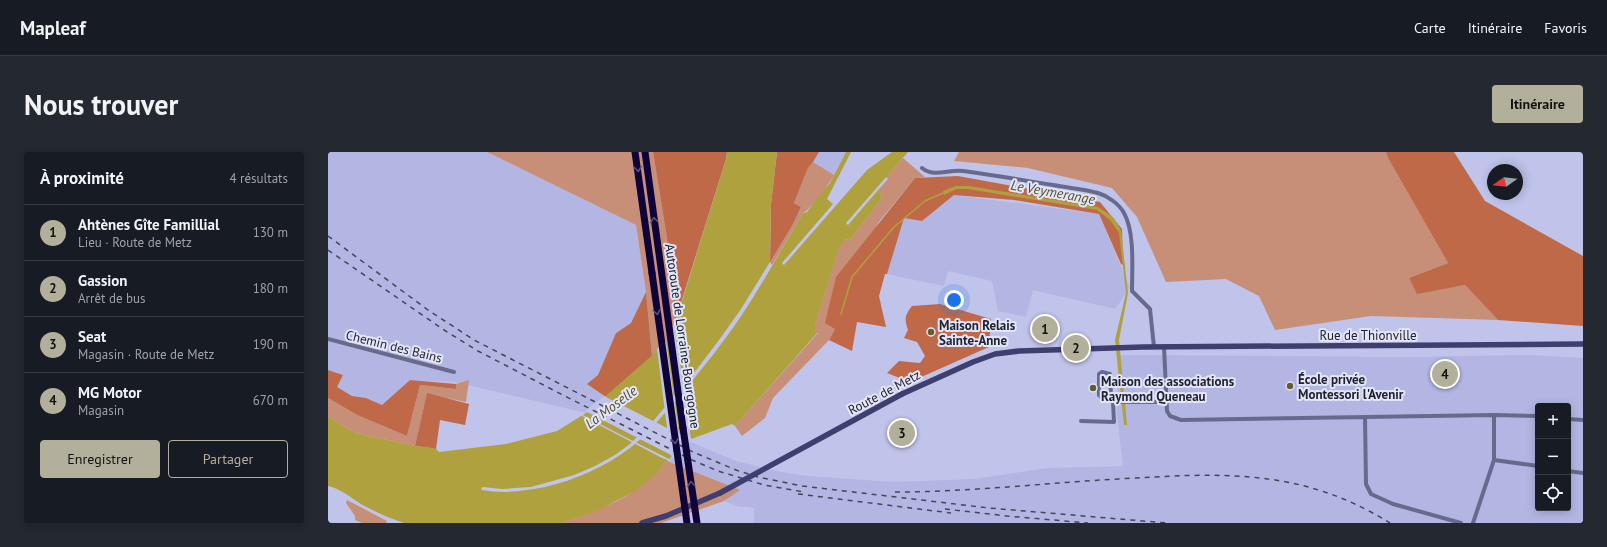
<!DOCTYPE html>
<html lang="fr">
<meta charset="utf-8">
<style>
:root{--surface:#171b24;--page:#242831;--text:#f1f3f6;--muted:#9ea1a6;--line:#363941;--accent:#b2b09a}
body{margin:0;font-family:"PT Sans",sans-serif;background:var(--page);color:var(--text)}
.controls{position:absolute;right:12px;bottom:12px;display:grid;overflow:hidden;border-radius:4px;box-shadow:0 2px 10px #0003}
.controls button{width:36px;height:36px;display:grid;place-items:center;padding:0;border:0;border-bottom:1px solid var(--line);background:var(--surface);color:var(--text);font:20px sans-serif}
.compass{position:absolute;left:1159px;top:12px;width:36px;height:36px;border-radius:50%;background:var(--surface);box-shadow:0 2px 10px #0003;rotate:255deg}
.you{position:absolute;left:626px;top:148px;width:14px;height:14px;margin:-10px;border:3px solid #fff;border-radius:50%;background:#1a73e8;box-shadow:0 0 0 6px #1a73e833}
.badge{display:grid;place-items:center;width:26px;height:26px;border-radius:50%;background:var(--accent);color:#111;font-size:13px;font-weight:700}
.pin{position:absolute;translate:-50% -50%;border:2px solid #fff;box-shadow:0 1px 4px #0006}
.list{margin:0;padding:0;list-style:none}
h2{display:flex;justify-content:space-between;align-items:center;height:52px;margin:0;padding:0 16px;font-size:17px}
h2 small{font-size:13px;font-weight:400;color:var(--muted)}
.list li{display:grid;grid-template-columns:26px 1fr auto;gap:12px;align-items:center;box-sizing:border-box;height:56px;padding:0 16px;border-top:1px solid var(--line)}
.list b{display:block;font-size:15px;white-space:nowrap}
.list p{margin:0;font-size:13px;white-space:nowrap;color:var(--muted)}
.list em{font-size:13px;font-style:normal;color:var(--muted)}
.actions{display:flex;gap:8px;padding:12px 16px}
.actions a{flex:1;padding:9px 0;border:1px solid var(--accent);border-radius:4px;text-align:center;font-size:14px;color:var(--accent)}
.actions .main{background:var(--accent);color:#111}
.icon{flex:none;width:22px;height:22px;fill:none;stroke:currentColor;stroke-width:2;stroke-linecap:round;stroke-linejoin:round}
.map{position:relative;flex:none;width:1255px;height:371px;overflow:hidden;border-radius:4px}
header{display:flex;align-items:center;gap:24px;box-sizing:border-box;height:56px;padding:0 20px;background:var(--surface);border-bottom:1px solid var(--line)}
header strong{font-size:19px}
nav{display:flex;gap:22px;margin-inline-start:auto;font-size:14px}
.intro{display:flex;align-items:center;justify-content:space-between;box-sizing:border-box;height:96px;padding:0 24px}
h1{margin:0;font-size:28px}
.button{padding:10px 18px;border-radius:4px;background:var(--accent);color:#111;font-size:14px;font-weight:700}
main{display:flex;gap:24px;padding:0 24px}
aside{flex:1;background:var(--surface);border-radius:4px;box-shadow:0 2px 10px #0003}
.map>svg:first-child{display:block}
.built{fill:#b3b6e3;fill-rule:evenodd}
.green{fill:#c78e78}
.forest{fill:#c06948}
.water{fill:#afa13e}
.pier{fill:#c0c3ea}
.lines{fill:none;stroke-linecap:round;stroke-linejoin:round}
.stream{stroke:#afa13e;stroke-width:1.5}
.minor{stroke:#686a8d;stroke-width:4}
.secondary{stroke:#3e3e6f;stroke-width:5.5}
.motorway{stroke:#0f043a;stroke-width:7}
.rail{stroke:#444558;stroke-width:1.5;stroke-dasharray:5 5;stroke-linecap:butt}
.secondary-bridge{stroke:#3e3e6f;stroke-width:5.5}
.motorway-bridge{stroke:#0f043a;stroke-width:7}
.oneway{stroke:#59537d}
.poi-dot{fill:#645d29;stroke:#e3e6f9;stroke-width:1.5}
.labels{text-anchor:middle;stroke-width:4;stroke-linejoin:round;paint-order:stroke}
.poi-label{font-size:13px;font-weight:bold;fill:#212230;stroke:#e3e6f9;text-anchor:start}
.street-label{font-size:13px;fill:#212230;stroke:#e3e6f9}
.water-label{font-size:14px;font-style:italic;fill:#544e25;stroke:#e3e6f9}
</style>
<header>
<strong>Mapleaf</strong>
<nav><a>Carte</a><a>Itinéraire</a><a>Favoris</a></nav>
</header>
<div class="intro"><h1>Nous trouver</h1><a class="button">Itinéraire</a></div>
<main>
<aside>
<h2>À proximité<small>4 résultats</small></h2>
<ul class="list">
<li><span class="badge">1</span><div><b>Ahtènes Gîte Famillial</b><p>Lieu · Route de Metz</p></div><em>130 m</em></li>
<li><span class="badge">2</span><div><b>Gassion</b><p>Arrêt de bus</p></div><em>180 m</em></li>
<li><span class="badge">3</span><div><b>Seat</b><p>Magasin · Route de Metz</p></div><em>190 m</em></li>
<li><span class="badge">4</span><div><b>MG Motor</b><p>Magasin</p></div><em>670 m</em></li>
</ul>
<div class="actions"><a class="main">Enregistrer</a><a>Partager</a></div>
</aside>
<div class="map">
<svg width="1255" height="371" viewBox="0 0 1255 371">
<rect width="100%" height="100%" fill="#c0c3ea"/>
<path class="built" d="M0,0h159l149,73 10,67 -15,31 -15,10 -18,42 -10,9 18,13 -20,16 -131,-31 -45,-2 -28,25 -16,-7 -14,-2 -15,-9 6,-12 -15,-5z
M491,0h27l-12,23 -21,-13z
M626,43l145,19 31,74 -15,21 -82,-19 -7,27 -28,-6 -6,-30 -44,-10 -4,15 -57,-12 17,-56 18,3z
M790,203l289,2 123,-2 53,3v165h-829v-15l-18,-2 -12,-5 15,-11 -72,-29 21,-20 48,20 46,11 25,4 88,6 79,-3 74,-11 75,-2 -6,-51zM1210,254h30v102h-30z"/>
<path class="green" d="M159,0h166l14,86 8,84 -5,18 -18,16 -6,-64 -10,-67z
M631,0h427l2,6 60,105 -39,15 8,15 48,-8 33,35 -127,-4 -96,14 -16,-34 -33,-17 -60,3 -29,-65 -25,-29 -84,-20 -74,-7z
M575,6l22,19 -10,1 -37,45 -43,106 -6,11 -56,58 -8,20 -23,18 -7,-10 83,-93 -3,-3v-4l24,-80 7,-7 4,1 32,-42 -3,-9 9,-10 -2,-2z
M485,10l21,13c-4,8 -25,36 -31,38l-31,52 -2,-3 22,-36 9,-19 -7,-4 14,-35z
M141,228l-3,22 -39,-8 -12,52 -60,-13 -27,-17v-18l29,17 50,21 13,-51 36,4v-5z
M339,309l73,29 -16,11 -63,22h-99c43,-15 75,-26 105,-62z
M19,348l40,21 -1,2h-24l-7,-3v-4l-9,-13z"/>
<path class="forest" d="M325,0h74l-1,7 -51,163 -8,-84z
M449,0h42l-6,10 -5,6 -14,35 7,4 -9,19 -22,36 1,-58z
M1058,0h68l31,49 98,55v70l-85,-6 -33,-35 -48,9 -8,-16 39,-15 -60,-105z
M630,24l142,26 22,27 1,36 -2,-1 -22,-50 -85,-14 -60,-5 -32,26 -18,-3 -17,56h-2l-6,22 7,31 -29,-5 -5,29 -23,-11 6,-11 -10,-6 11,-46 79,-99z
M318,140l6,64 -46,41 -19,-13 11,-9 18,-42 15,-10z
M612,152l51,15 -2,28 -79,35 -23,-9 12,-12 21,2 5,-7 -8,-14 -13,-4 4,-8c-4,-11 -3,-15 4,-24z
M0,218l15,5 -6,12 15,9 14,2 16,7 28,-25 46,4v5l-36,-4 -13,51 -50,-21 -29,-17z
M99,241l42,11 -4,21 -25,-5 -4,29 -21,-3z"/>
<path class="water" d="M399,0h50l-6,52 -1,58 -29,47 -22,31 -22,29 -43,51 -24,24 -15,11 -20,11 -21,9 -43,12 -29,2 -19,-2 -2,1 1,2c21,4 42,1 63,-3 30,-7 60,-20 85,-39 18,-14 33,-33 48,-50 25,-30 50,-61 71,-94 19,-30 36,-61 54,-91l4,-1 13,-18 10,-11 16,-31h5l-24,47 6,5 -51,59 2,2 83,-95 25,-18h16l-62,71 2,2 31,-36 3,9 -32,42 -4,-1 -7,8 -24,79v4l3,2 -83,94 -3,-2 -41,15 -24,22 -14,16 -18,14 -36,19 -37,13h-158c-15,-5 -29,-11 -43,-19 -11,-7 -20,-15 -33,-18v-70l27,17 60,13 13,1 8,2 3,3 67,-8 51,-13 29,-18 84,-73 56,-181z
M628,34h13l129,21 15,10 8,13 7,63 -9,47 8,85h-3l-9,-85 11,-47 -7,-60 -9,-13 -13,-10 -129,-21h-12l-12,6 -1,-4z"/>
<path class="pier" d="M346,170l17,117 -1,3 -18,17 -1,-4 -86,-44 19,-15 63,32 -10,-79 9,-8 13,92 2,1 -13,-95z
M253,262l50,26 40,20 -1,1 -8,-3 -82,-43z"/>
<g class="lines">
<path class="stream" d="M513,162l11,-37 42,-50 31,-26 18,-8"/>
<path class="minor" d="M594,16c12,10 27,1 41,3 30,4 60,9 90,14 15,3 31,4 45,8 10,3 21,11 26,20 11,20 8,55 8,78l18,18 4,38
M0,187l126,33
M836,195l3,64 3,5 11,4 313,-5 44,1
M783,245l-9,1 -3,-3v-21l3,-2 8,2 1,23 2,5
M1037,265l1,67 5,10 22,10 68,19
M1240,267l15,1
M753,269l33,1 -1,-20h53
M1166,308l44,6
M1240,319l15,2
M1145,371l21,-63v-45"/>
<path class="secondary" d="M574,242l71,-32 22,-8 24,-3 124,-4 440,-3
M314,371l24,-7 54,-23"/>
<path class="motorway" d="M307,0l17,121
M317,0l38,276"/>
<path class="rail" d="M0,84l100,74 46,30 219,112 43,18 22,7 44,9 187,22 178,15
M0,98l116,80 34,21 79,41 135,68 26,11 46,14 40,7
M567,340c74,0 150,-9 223,-13 101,-6 182,-12 272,44
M470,342l153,19
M617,357l62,7 81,7"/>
<path class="secondary-bridge" d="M392,341l182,-99"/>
<path class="motorway-bridge" d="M324,121l35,250
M355,276l14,95"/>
</g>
<defs><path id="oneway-chevron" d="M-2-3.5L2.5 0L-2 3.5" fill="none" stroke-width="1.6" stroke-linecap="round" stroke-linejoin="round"/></defs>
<g class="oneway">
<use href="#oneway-chevron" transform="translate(310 17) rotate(83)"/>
<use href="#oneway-chevron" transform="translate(326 68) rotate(-98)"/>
<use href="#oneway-chevron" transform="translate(329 160) rotate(82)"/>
<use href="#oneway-chevron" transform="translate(347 289) rotate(82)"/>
<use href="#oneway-chevron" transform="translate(363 332) rotate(-98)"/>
</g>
<g class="poi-dot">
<circle cx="603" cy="180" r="4"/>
<circle cx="962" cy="234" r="4"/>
<circle cx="765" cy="236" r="4"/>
</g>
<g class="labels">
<g class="poi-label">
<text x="611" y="178">Maison Relais<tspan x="611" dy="15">Sainte-Anne</tspan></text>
<text x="970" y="232">École privée<tspan x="970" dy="15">Montessori l'Avenir</tspan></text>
<text x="773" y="234">Maison des associations<tspan x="773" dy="15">Raymond Queneau</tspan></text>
</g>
<g class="street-label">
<text x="1040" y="188">Rue de Thionville</text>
<text transform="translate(355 184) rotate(82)" y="5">Autoroute de Lorraine-Bourgogne</text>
<text transform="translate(66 194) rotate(14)" y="5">Chemin des Bains</text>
<text transform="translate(556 240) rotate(-28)" y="5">Route de Metz</text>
</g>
<g class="water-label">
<text transform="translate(725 40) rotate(10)" y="5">Le Veymerange</text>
<text transform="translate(283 255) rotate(-37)" y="5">La Moselle</text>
</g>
</g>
</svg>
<div class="controls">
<button>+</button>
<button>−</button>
<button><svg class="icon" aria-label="locate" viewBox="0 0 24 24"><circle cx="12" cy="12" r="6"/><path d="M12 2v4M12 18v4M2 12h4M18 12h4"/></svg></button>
</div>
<svg class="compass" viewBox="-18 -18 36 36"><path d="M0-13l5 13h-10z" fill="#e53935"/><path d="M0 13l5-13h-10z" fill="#9ea1a6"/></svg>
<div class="you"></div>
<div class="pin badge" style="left:717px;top:177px">1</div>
<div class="pin badge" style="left:748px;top:196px">2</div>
<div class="pin badge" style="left:574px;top:281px">3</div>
<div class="pin badge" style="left:1117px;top:222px">4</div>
</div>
</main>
